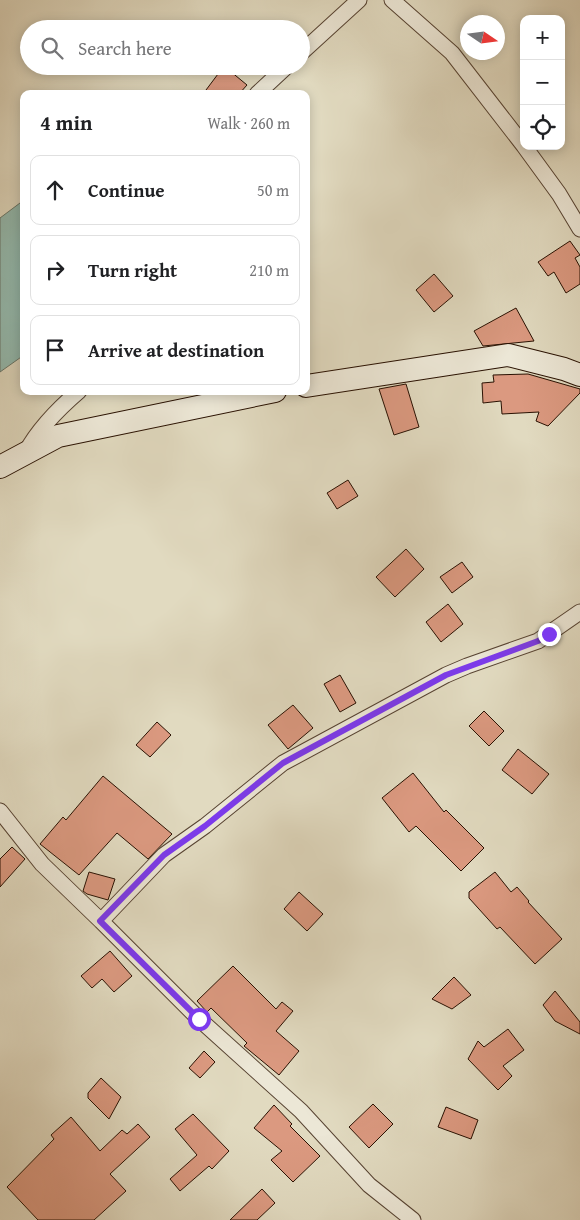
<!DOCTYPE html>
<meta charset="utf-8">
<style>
:root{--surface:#fff;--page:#f2f2f2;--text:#202124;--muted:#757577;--line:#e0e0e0}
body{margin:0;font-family:"Gentium Book Plus",serif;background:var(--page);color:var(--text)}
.controls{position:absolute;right:15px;top:15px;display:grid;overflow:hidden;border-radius:10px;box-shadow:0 2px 12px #0003}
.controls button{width:45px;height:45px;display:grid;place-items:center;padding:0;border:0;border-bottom:1px solid var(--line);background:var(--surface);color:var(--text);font:25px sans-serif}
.compass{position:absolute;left:460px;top:15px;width:45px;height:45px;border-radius:50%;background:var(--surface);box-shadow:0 2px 12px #0003;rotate:103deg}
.stop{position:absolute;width:15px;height:15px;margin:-11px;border:4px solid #7c3aed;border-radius:50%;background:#fff}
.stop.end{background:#7c3aed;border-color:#fff;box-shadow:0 1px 5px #0008}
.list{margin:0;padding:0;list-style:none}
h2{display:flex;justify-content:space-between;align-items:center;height:65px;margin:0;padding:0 20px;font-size:21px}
h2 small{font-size:16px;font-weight:400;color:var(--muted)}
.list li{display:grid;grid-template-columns:32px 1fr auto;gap:15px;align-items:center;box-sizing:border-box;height:70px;margin:0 10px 10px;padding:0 10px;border:1px solid var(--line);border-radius:10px}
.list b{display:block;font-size:19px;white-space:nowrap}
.list em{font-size:16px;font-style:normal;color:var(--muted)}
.icon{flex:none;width:28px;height:28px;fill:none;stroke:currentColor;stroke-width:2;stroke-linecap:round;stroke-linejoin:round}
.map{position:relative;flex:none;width:580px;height:1220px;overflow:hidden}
.search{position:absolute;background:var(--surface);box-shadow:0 2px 12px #0003;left:20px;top:20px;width:290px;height:55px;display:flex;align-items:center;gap:12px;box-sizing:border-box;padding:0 18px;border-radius:28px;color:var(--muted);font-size:19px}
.panel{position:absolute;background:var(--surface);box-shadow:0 2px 12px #0003;left:20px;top:90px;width:290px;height:305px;border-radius:10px}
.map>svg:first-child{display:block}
.water{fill:#94bbb0;stroke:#69776a}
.building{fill:#db9980;stroke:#291102}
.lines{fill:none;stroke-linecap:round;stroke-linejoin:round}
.street-casing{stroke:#574332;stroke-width:17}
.secondary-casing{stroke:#291102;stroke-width:24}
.street{stroke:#ece7d6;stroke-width:15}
.secondary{stroke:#ece7d6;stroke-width:22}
.route{stroke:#7c3aed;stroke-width:6}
</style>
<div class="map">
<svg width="580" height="1220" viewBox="0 0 580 1220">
<rect width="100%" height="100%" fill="#e1dac0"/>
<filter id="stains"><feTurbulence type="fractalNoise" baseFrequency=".004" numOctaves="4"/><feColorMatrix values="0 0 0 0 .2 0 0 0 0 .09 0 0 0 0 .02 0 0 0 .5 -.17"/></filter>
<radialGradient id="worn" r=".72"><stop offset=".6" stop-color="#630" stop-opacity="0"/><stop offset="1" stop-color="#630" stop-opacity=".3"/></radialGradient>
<path class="water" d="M20,203l4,5v147l-24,17v-154z"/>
<path class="building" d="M224,66l23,19 -8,9h-36z
M570,241l10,14 -5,3 5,9v17l-14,9 -12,-21 -6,4 -10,-14z
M434,274l19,22 -19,16 -18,-22z
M516,308l18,33 -51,5 -9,-15z
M528,374l52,15v4l-32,33 -12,-5 3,-9 -37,2 -1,-13 -18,2 -1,-20 12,-1 -1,-7z
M406,384l13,43 -25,8 -15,-46z
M348,480l10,16 -21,13 -10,-16z
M406,549l18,20 -29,28 -19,-20z
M462,562l11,15 -21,16 -12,-16z
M448,604l15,20 -22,18 -15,-20z
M340,675l16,28 -16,9 -16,-28z
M293,705l20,23 -25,21 -20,-24z
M484,711l20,20 -15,15 -20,-20z
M157,722l14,13 -21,22 -14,-12z
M518,749l31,25 -17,20 -30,-24z
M413,773l31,39 2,-2 38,38 -23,23 -45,-45 -7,6 -27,-34z
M103,776l69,58 -24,25 -31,-26 -38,42 -39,-31 23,-27 3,3z
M12,847l13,12 -25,28v-28z
M89,872l26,7 -7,21 -21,-6 -4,-3z
M495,872l16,20 6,-5 12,14 -1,1 34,37 -27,25 -35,-37 -3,2 -28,-31v-6z
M299,892l24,22 -16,17 -23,-22z
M110,951l22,25 -18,16 -12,-13 -10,9 -11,-12z
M233,966l43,43 6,-7 11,9 -17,20 23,20 -20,24 -35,-29 3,-3 -36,-35 -4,4 -10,-11z
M454,977l17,18 -19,14 -20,-10z
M555,991l25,31v12l-25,-13 -12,-16z
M508,1029l16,21 -21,16 9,10 -14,14 -30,-31 10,-18 6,6z
M204,1051l11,11 -15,16 -11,-10z
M101,1078l20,19 -12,22 -21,-21v-5z
M373,1104l20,20 -24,24 -20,-21z
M274,1105l18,19 -2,2 30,30 -27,26 -22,-22 11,-9 -28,-23z
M446,1107l32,13 -7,19 -33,-12z
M193,1114l36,37 -17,18 -3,-3 -29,25 -10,-12 27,-24 -22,-26z
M71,1117l29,34 22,-21 5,4 11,-10 12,13 -40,37 16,17 -32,29h-56l-31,-33 47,-48 -3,-4z
M262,1189l13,14 -18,17h-27z"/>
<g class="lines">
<defs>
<path id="street" d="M392,0l60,53 72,93
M301,53l58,-53
M257,94l30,-28
M524,146l35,48 21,35
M26,452c13,-24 32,-43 53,-61
M0,811l42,53 59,57 63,-66 41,-29 78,-63 163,-88 21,-9 71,-25 42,-29
M101,921l98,98 102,92 68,74 44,35"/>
<path id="secondary" d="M306,386l202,-31 56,14 16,6
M0,467l58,-31 217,-45"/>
</defs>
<use href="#street" class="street-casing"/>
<use href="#secondary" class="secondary-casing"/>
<use href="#street" class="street"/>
<use href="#secondary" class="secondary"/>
</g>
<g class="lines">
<path class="route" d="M199,1019l-99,-98 64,-66 41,-29 78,-63 163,-88 92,-34 11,-7"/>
</g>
<rect width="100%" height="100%" filter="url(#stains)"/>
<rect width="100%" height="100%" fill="url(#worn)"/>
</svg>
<div class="controls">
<button>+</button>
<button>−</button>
<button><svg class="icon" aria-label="locate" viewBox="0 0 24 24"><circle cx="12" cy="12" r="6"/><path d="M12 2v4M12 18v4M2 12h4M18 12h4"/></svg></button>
</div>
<svg class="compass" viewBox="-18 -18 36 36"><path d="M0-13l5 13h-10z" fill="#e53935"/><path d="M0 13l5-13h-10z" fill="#757577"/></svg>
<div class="stop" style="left:199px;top:1019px"></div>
<div class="stop end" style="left:549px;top:634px"></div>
<div class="search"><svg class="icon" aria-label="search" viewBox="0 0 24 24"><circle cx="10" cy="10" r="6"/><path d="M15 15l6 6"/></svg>Search here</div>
<section class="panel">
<h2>4 min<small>Walk · 260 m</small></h2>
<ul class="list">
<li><svg class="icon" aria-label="ahead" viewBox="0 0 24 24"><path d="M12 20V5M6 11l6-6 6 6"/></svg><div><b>Continue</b></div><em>50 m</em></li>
<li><svg class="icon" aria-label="right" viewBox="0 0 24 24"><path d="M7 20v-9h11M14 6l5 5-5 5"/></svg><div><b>Turn right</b></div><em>210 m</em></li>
<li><svg class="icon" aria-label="arrive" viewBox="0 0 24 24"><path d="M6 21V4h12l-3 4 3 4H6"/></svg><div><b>Arrive at destination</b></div></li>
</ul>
</section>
</div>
